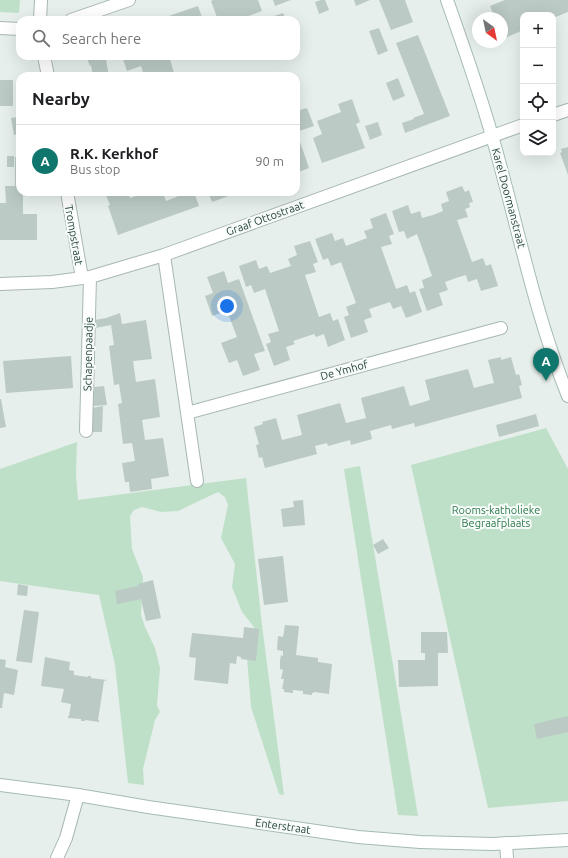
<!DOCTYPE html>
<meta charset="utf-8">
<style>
:root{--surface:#fff;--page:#f2f2f2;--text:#202124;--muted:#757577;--line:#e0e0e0;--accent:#0f766e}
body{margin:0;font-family:Ubuntu,sans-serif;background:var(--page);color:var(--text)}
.controls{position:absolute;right:12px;top:12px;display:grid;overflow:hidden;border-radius:8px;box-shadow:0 4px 16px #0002}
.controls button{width:36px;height:36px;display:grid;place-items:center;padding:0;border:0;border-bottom:1px solid var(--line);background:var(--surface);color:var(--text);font:20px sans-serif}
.compass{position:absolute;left:472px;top:12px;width:36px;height:36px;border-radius:50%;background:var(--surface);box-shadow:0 4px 16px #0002;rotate:147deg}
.you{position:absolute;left:227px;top:306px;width:14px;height:14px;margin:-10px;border:3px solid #fff;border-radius:50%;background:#1a73e8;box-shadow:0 0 0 6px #1a73e833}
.badge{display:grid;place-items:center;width:26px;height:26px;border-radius:50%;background:var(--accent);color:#fff;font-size:13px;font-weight:700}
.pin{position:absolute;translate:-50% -33px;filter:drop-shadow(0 1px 2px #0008)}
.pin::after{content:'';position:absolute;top:21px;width:14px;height:12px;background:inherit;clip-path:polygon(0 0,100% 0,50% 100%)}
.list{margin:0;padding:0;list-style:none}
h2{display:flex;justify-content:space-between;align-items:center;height:52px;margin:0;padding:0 16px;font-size:17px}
h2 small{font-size:13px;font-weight:400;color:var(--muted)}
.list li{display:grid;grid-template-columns:26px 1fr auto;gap:12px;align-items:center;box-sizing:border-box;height:72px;padding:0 16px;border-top:1px solid var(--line)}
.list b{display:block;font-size:15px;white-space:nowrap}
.list p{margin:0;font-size:13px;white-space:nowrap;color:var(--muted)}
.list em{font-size:13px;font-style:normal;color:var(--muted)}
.icon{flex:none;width:22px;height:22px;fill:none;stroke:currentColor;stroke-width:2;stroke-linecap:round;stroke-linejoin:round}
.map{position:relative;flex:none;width:568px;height:858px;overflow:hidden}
.search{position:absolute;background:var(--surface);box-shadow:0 4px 16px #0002;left:16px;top:16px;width:284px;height:44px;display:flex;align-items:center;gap:10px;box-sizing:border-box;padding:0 14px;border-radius:12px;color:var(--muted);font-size:15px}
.panel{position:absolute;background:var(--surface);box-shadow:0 4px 16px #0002;left:16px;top:72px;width:284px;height:124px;border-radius:12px}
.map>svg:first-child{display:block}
.green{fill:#bfe0c8}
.building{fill:#bbcac4}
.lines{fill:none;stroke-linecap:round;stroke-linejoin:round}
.lane-casing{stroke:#a8b8b2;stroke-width:14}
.street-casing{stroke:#a8b8b2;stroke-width:14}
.secondary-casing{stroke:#a4bbb3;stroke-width:14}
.lane{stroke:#fff;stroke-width:12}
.street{stroke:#fff;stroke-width:12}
.secondary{stroke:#fff;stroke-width:12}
.labels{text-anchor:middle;stroke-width:4;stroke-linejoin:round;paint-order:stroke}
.street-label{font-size:11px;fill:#24423a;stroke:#f7fbf9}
.park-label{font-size:11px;fill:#2d7a4b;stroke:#f7fbf9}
</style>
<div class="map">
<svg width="568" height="858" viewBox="0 0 568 858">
<rect width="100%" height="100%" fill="#e6efeb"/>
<path class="green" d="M0,0h20l-1,13 -19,-1z
M546,428l22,41v332l-80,7 -77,-343z
M77,442l-1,33 2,25 168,-22 16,147 22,170 -5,-1 -28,-87 -4,-49h6l1,-31 -12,-15 -10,-25 3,-23 -14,-26 7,-33 -3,-8 -7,-5 -40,19 -17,1 -19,-5 -8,3 -4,6 2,33 11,28 -2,38 4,12 10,21 5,20 -3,37 3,7 -5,8 -12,49 1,16 -16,-2 -13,-118 -16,-70 -99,-14v-112z
M360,466l58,350 -20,-1 -54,-346z"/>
<path class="building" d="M213,0h45l4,11 -24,9h-20l-7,-19z
M273,0h18l-16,6z
M321,0h4l4,10 -10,4 -4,-12z
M354,0h16l-14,6z
M379,0h26l8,22 -22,8z
M505,0h63v12l-15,6v-3h-30v15l-20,9 -1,-3v-18h-7l-5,-12z
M198,6l5,14h-46z
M283,13l3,7h-23l8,-3z
M379,28l9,23 -10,4 -9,-24z
M418,35l32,81 -45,17 -3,-10 12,-4 -1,-1 11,-4 -28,-71z
M86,56h26l1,2 -7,2 3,16h-16l-2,-11 -1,1z
M122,56h36l1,2 10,-2 6,20h-11v-1l-3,1h-17l-3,-10 -14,5z
M398,78l7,18 -12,5 -7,-18z
M0,80h13v26h-13z
M352,99l8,23 -4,2 9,24 -43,15 -9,-25 9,-4 -5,-13 24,-9 -3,-8z
M307,108l7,18 -18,6v-10l4,-1 -4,-10z
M19,117l1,17 -6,1 -3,-17z
M378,122l4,13 -12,5 -5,-14z
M300,142l9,26 -13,5v-30z
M568,147v28l-8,-22 2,-1 -1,-3z
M7,156h7v11h-7z
M15,157h5v35h3v22h14v26h-37v-37h6l-1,-17h10z
M462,186l3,6 4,-2 4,12 -4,1 1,4 -5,2 3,8 -11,3 15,42 11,-4 3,8 5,-2 7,22 -17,5 -4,-12 -9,3 -2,-7 -10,3 -11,4 3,8 -9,3 4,12 -16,6 -8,-22 5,-1 -2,-8 10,-4 -7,-20 -8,-22 -10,5 -3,-8 -5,1 -7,-21 16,-6 3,9 9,-3 2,7 11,-3 10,-4 -2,-7 8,-3 -3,-9z
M103,192h25l2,6 18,-6h15l3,9 15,-6 -2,-3h15l5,14 -81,29 -10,-29 2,-1 -4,-10 -2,1z
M208,192h32l-28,10z
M386,213l8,21 -5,2 3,8 -11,3 15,42 11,-4 3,8 5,-2 7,21 -16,6 -5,-12 -8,3 -3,-7 -21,7 3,8 -8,3 4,12 -17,6 -7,-21 5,-2 -3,-8 10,-4 -15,-41 -10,4 -3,-8 -5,2 -8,-21 17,-6 3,8 8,-3 3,8 21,-8 -3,-7 9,-3 -3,-9z
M310,241l8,21 -5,2 3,8 -11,3 14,42 11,-4 3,8 5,-2 7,21 -17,7 -4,-13 -8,3 -2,-3 -21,7 2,3 -9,3 4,13 -16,6 -8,-22 5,-2 -3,-8 11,-3 -14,-42 -11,4 -3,-8 -5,2 -7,-21 17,-6 3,9 8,-3 3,7 21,-7 -3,-7 9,-4 -3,-9z
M224,271l4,12 11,-4 26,72 -11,3 6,16 -17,6 -6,-16 -8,3 -8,-20 16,-6 -10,-26 -15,5 -7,-20 8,-3 -6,-16z
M120,313l2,11 24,-4 6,39 -19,2 3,21 19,-3 5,38 -18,3 3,20 18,-2 6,38 -18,3 1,10 -22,3 -1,-10h-4l-3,-19 13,-2 -3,-18 -9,1 -5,-40 4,-1 -3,-19 -5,1 -5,-39 5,-1 -3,-20 -16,3v-8l11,-2z
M71,356l2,32 -67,5 -3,-32z
M501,357v3l10,-3 5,18 3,-1 3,11 -3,1 3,12 -107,29 -1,-4 -22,6 -1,-4 -21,6 2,8 -21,6 -1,-5 -22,6 -1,-3 -12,3 2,8 -52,14 -3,-11 -3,1 -3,-13 3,-1 -5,-17 9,-3 -1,-2 14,-4 6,22 20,-5 -5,-20 43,-12 6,20 20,-5 -5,-20 43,-12 6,20 20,-6 -5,-20 43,-11 6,19 11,-3 9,-2 -6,-23z
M104,386l3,19 -14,1 1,-19z
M0,399h1l5,28 -6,1z
M103,406l-1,26h-11l1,-24z
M536,414l3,12 -40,11 -3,-12z
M303,500l2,25 -22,2 -2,-18 13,-2 -1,-6z
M383,539l6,9 -11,6 -5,-9z
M283,556l5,46 -24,3 -6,-46z
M153,580l8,38 -15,3 -5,-22 -24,5 -2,-13 23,-5v-2z
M18,584l10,2 -1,10 -10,-1z
M24,610l15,2 -7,51 -16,-2z
M285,625l14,1 -3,29 22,3v4l14,2 -3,30 -15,-2v1h-2v2l-9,-1v-3l-10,-1v3l-9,-1v-3h-2l2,-10h-3l2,-9 -3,-1v-8l1,-6 2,1v-5l-6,-1 1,-14 5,1z
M244,627l15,2 -3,32 -15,-2v-2l-4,-1 -1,8 -6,-1 -2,21 -34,-4 2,-22 -7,-1 3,-24 51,5z
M421,632h26l1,21h-10v33l-39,1 -1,-27h27v-7h-4z
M45,657l25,5 -1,8 5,1v4l14,2v-1h3v2l16,2 -3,1 -6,39h1v2l-14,-2v1h-4v-2l-13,-1v-2h1l2,-12 -10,-2 3,-13 -23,-3z
M0,659l6,1 -1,7 13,3 -4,25 -10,-2 -2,15h-2z
M568,716v16l-31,7 -3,-15z"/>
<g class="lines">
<defs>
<path id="lane" d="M86,431l4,-154"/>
<path id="street" d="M40,20l1,-20
M71,20l58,-20
M0,28l20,1
M44,56l4,20
M553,115l15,-5
M67,192l15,86
M164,255l33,226
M0,284l52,-2 38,-5 74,-22 359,-130
M187,413l314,-85
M506,843l1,15
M57,858l9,-20 12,-43"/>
<path id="secondary" d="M447,0c16,45 32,90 45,136 25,86 42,176 76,260
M0,785l78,10 70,12 210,30 62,5 72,2 76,-4"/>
</defs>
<use href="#lane" class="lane-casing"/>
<use href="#street" class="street-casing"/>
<use href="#secondary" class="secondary-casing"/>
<use href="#lane" class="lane"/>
<use href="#street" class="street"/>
<use href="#secondary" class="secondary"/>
</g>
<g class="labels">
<g class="street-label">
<text transform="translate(509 198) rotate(75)" y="4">Karel Doormanstraat</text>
<text transform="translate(265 218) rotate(-20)" y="4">Graaf Ottostraat</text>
<text transform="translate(74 235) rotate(80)" y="4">Trompstraat</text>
<text transform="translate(88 354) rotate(-89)" y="4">Schapenpaadje</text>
<text transform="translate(344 370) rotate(-15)" y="4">De Ymhof</text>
<text transform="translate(283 826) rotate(8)" y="4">Enterstraat</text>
</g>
<g class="park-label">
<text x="496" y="514">Rooms-katholieke<tspan x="496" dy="13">Begraafplaats</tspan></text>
</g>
</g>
</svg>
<div class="controls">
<button>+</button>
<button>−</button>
<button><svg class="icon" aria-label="locate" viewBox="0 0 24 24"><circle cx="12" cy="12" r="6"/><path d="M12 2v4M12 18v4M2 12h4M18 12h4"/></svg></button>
<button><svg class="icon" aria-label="layers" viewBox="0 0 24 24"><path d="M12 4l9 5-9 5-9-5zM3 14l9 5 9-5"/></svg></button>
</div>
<svg class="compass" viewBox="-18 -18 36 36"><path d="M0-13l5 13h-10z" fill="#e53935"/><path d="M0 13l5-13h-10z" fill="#757577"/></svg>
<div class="you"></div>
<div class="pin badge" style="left:546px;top:381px">A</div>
<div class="search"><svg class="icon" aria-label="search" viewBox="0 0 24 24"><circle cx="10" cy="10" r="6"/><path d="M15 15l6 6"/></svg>Search here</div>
<section class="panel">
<h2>Nearby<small></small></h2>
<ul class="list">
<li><span class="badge">A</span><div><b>R.K. Kerkhof</b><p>Bus stop</p></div><em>90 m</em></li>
</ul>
</section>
</div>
